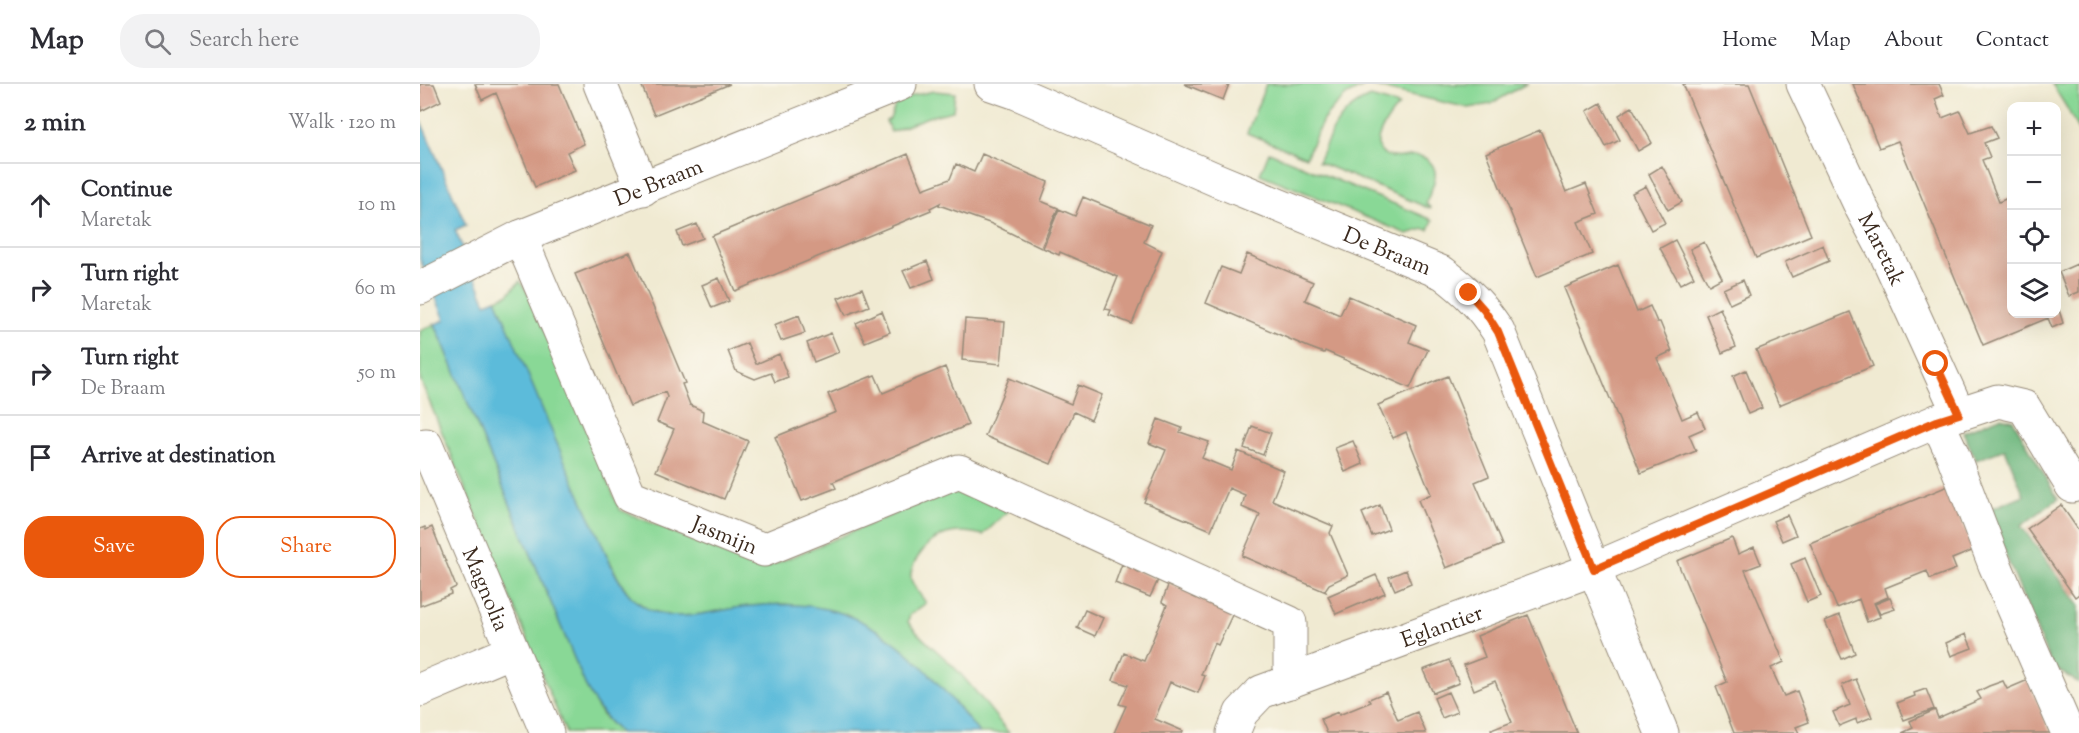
<!DOCTYPE html>
<meta charset="utf-8">
<style>
:root{--surface:#fff;--page:#f2f2f3;--text:#2b2b33;--muted:#7c7c81;--line:#e1e1e2;--accent:#ea580c}
body{margin:0;font-family:"Sorts Mill Goudy",serif;background:var(--page);color:var(--text)}
.controls{position:absolute;right:18px;top:18px;display:grid;overflow:hidden;border-radius:12px;box-shadow:0 6px 24px #0002}
.controls button{width:54px;height:54px;display:grid;place-items:center;padding:0;border:0;border-bottom:2px solid var(--line);background:var(--surface);color:var(--text);font:30px sans-serif}
.stop{position:absolute;width:18px;height:18px;margin:-14px;border:4px solid #ea580c;border-radius:50%;background:#fff}
.stop.end{background:#ea580c;border-color:#fff;box-shadow:0 2px 6px #0008}
.list{margin:0;padding:0;list-style:none}
h2{display:flex;justify-content:space-between;align-items:center;height:78px;margin:0;padding:0 24px;font-size:26px}
h2 small{font-size:20px;font-weight:400;color:var(--muted)}
.list li{display:grid;grid-template-columns:39px 1fr auto;gap:18px;align-items:center;box-sizing:border-box;height:84px;padding:0 24px;border-top:2px solid var(--line)}
.list b{display:block;font-size:22px;white-space:nowrap}
.list p{margin:0;font-size:20px;white-space:nowrap;color:var(--muted)}
.list em{font-size:20px;font-style:normal;color:var(--muted)}
.actions{display:flex;gap:12px;padding:18px 24px}
.actions a{flex:1;padding:14px 0;border:2px solid var(--accent);border-radius:24px;text-align:center;font-size:21px;color:var(--accent)}
.actions .main{background:var(--accent);color:#fff}
.icon{flex:none;width:33px;height:33px;fill:none;stroke:currentColor;stroke-width:2;stroke-linecap:round;stroke-linejoin:round}
.map{position:relative;flex:none;width:1659px;height:649px;overflow:hidden}
header{display:flex;align-items:center;gap:36px;box-sizing:border-box;height:84px;padding:0 30px;background:var(--surface);border-bottom:2px solid var(--line)}
header strong{font-size:28px}
nav{display:flex;gap:33px;margin-inline-start:auto;font-size:21px}
.search{width:420px;height:54px;background:var(--page);display:flex;align-items:center;gap:15px;box-sizing:border-box;padding:0 21px;border-radius:24px;color:var(--muted);font-size:22px}
main{display:flex}
aside{flex:1;background:var(--surface)}
.map>svg:first-child{display:block}
.green{fill:#89d896;stroke:#62815a;stroke-width:1.5}
.forest{fill:#6eb87f;stroke:#54714e;stroke-width:1.5}
.water{fill:#5cbbda;stroke:#4c727c;stroke-width:1.5}
.building{fill:#d49984}
.lines{fill:none;stroke-linecap:round;stroke-linejoin:round}
.minor-casing{stroke:#968a78;stroke-width:35}
.minor{stroke:#fff;stroke-width:33}
.route{stroke:#ea580c;stroke-width:8}
.labels{text-anchor:middle;stroke-width:6;stroke-linejoin:round;paint-order:stroke}
.street-label{font-size:22px;fill:#3b2a1e;stroke:#fbf7ec}
</style>
<header>
<strong>Map</strong>
<div class="search"><svg class="icon" aria-label="search" viewBox="0 0 24 24"><circle cx="10" cy="10" r="6"/><path d="M15 15l6 6"/></svg>Search here</div>
<nav><a>Home</a><a>Map</a><a>About</a><a>Contact</a></nav>
</header>
<main>
<aside>
<h2>2 min<small>Walk · 120 m</small></h2>
<ul class="list">
<li><svg class="icon" aria-label="ahead" viewBox="0 0 24 24"><path d="M12 20V5M6 11l6-6 6 6"/></svg><div><b>Continue</b><p>Maretak</p></div><em>10 m</em></li>
<li><svg class="icon" aria-label="right" viewBox="0 0 24 24"><path d="M7 20v-9h11M14 6l5 5-5 5"/></svg><div><b>Turn right</b><p>Maretak</p></div><em>60 m</em></li>
<li><svg class="icon" aria-label="right" viewBox="0 0 24 24"><path d="M7 20v-9h11M14 6l5 5-5 5"/></svg><div><b>Turn right</b><p>De Braam</p></div><em>50 m</em></li>
<li><svg class="icon" aria-label="arrive" viewBox="0 0 24 24"><path d="M6 21V4h12l-3 4 3 4H6"/></svg><div><b>Arrive at destination</b></div></li>
</ul>
<div class="actions"><a class="main">Save</a><a>Share</a></div>
</aside>
<div class="map">
<svg width="1659" height="649" viewBox="0 0 1659 649">
<rect width="100%" height="100%" fill="#fbf7ec"/>
<filter id="ink" filterUnits="userSpaceOnUse"><feTurbulence type="fractalNoise" baseFrequency=".0167" numOctaves="2"/><feDisplacementMap in="SourceGraphic" scale="12" xChannelSelector="R" yChannelSelector="G"/><feConvolveMatrix kernelMatrix="1 2 1 2 8 2 1 2 1" color-interpolation-filters="sRGB"/></filter>
<filter id="wash" filterUnits="userSpaceOnUse"><feTurbulence type="fractalNoise" baseFrequency=".008" numOctaves="4" result="noise"/><feDisplacementMap in="SourceGraphic" scale="24" xChannelSelector="R" yChannelSelector="G"/><feGaussianBlur stdDeviation="1.35" result="paint"/><feColorMatrix in="noise" values="0 0 0 0 0 0 0 0 0 0 0 0 0 0 0 0 0 1.4 0 .05"/><feComposite in="paint" operator="in"/></filter>
<g filter="url(#wash)">
<rect width="100%" height="100%" fill="#f0ead2"/>
<path class="green" d="M846,0h260l-35,20 -22,4 -102,-23 -20,10 -14,13 -10,12 -17,37 -59,-24z
M1632,0h27v48l-12,-24z
M514,7l21,2 -2,18 -25,6 -37,15 -5,-11 4,-2 6,-16 19,-8z
M950,13l29,8c-10,12 -38,46 -7,52 9,2 18,-3 28,-1 7,2 14,8 15,16 2,9 -6,22 -9,31l5,6 -113,-47c13,-29 20,-52 52,-65z
M849,68l164,68 -4,10 -5,-1 -17,5 -147,-60z
M100,197l10,15 90,214 143,59 193,-81 52,23 -25,24c-27,-7 -49,-3 -65,22 -4,6 -8,15 -7,22 2,8 11,17 15,24l-16,12 -2,7c11,15 26,26 40,39 23,22 41,48 61,72h-30l-22,-28 -108,-90 -30,-7 -34,-4 -36,2 -60,10h-17l-23,-6 -19,-14 -12,-18 -44,-92 -78,-187 11,-4z
M15,240l152,365 15,26 18,18h-54l-146,-354v-48z"/>
<path class="forest" d="M1580,333l13,3 45,79 -37,27 58,79v78l-27,-16 -63,-152 1,-6 34,-14 -19,-46 -29,11 -13,-28z"/>
<path class="water" d="M0,35l46,106 -11,5 31,73 10,-4c34,78 64,157 101,233 10,23 20,54 40,70 34,27 76,7 114,4 32,-3 68,-2 98,10 56,22 94,72 130,117h-359c-14,-13 -24,-27 -33,-44l-152,-365 10,-4 -25,-61z"/>
<g id="blocks">
<path class="building" d="M0,0h14l7,17 -20,10z
M55,0h84l25,60 -17,8 8,18 -40,17 -39,-94 -14,7z
M221,0h89l-76,31z
M764,0h45l-6,16z
M1263,0h66l62,151 -55,23z
M1433,0h86l5,11 -9,4 7,19 18,-7 10,22 21,-7 6,12 -13,5 6,14 -8,3 17,42 13,-6v118l34,1 10,-1 3,-4 4,13 -11,5 -4,-10 -65,27 -85,-204 -19,7z
M1181,19l19,37 -14,7 -19,-36z
M1212,23l20,36 -14,8 -19,-36z
M1120,46l26,62 20,-8 12,30 -20,8 14,32 -55,23 -51,-124z
M488,70l15,35 27,-10 6,-15 18,8 8,-18 66,28 -7,19 17,7 -17,40 -49,-24 -53,-19 1,-2 -10,5 1,2 -196,81 -23,-55z
M1242,82l20,36 -14,8 -19,-36z
M1226,102l19,37 -14,7 -19,-37z
M663,113l68,28 -7,17 18,9 -30,73 -23,-9 2,-5 -6,-1 13,-32 -58,-25 -1,3 -16,-7 16,-39 16,7z
M277,140l6,14 -21,8 -5,-14z
M1255,156l19,37 -14,7 -20,-36z
M1284,158l18,36 -13,7 -19,-36z
M1403,161l6,16 -37,16 -7,-15z
M210,168l55,131 -3,1 8,21 13,6 -1,10 46,20 -24,58 -68,-28 18,-42 -17,-7 10,-25 -2,-5 -35,14 -55,-132z
M827,170l66,28 -8,18 35,15 9,-19 67,29 -7,17 19,8 -18,38 -85,-37 -1,2 -16,-6 -102,-44 15,-36 18,7z
M507,177l7,18 -23,9 -8,-17z
M1657,180l2,5v23l-10,4 -10,-24z
M1198,181l19,47 13,-6 7,16h3l12,29 -15,7 25,61 16,-7 7,16 -16,7 7,16 -55,22 -77,-185z
M299,194l10,23 -17,7 -10,-23z
M1323,196l6,15 -19,9 -7,-15z
M442,204l7,18 -23,9 -8,-17z
M1300,224l16,39 -14,6 -16,-38z
M462,227l8,21 -25,10 -9,-19z
M1430,228l23,54 -94,39 -23,-55z
M379,231l6,18 -24,8 -7,-16z
M545,235l40,3 -4,42 -39,-4z
M411,249l8,19 -25,10 -7,-19z
M327,259l9,21 23,-10 9,23 -13,5 -4,-9 -16,6 -19,-8 -8,-20z
M525,283l23,58 -135,57 3,6 -34,13 -27,-64 61,-25 -8,-18 24,-10 23,-9 8,18z
M1326,286l16,38 -14,6 -15,-38z
M1028,292l41,100 -14,6 27,63 -56,23 -28,-68 13,-6 -25,-62 -13,6 -15,-33z
M589,294l62,26 7,-19 24,10 -11,25 -17,-8 -23,52 -66,-28z
M738,335l24,9 -2,4 29,10 -7,16 29,12 7,-19 46,20 -12,29 61,26 -3,7 18,42 -19,9 -4,6 1,2 -84,-36 18,-41 -18,-8 3,-12 -16,-7 -18,42 -67,-28 22,-52 -17,-7z
M832,342l19,7 -8,22 -19,-7z
M933,357l10,23 -18,8 -10,-24z
M1528,402l26,64 -22,9 4,10 -26,10 -3,-8 -42,17 3,9 -14,6 6,14 -13,5 -8,-23 -22,9 -27,-65z
M960,421l9,24 -17,7 -10,-23z
M1641,421l18,26v63l-4,3 -48,-68z
M1367,431l9,20 -14,6 -9,-20z
M5,443l1,3 6,-3 24,60 -6,3 1,4 -31,12v-77z
M1312,454l6,16 16,-7 7,17 -16,6 39,92 -13,6 13,28 13,-5 12,31 -13,5 3,6h-65l-18,-46 11,-5 -50,-121z
M1385,474l16,38 -14,6 -16,-38z
M702,480l36,16 -8,17 -35,-14z
M986,486l5,13 -16,7 -6,-13z
M956,491l9,18 -49,21 -8,-18z
M749,499l65,28 -16,34 -4,-2 -13,32 4,1 -7,17 -28,-11 -15,37 28,12 -1,2h-68l12,-27 -7,-2 9,-19 -15,-5 11,-27 20,8 23,-56 -5,-3z
M1470,514l5,11 -15,5 -5,-10z
M665,526l18,8 -8,18 -18,-8z
M1108,531l14,33 35,85h-84l-2,-3 21,-8 -17,-41 -21,9 -10,-25 21,-8 -8,-21z
M1420,531l15,38 -13,6 -17,-38z
M1546,550l6,14 -21,8 -5,-13z
M1029,576l10,23 -26,10 -10,-23z
M1436,595l16,38 -15,6 -1,-4 -17,7 -6,-14 17,-7 -8,-20z
M1608,596l23,53h-149l11,-5 -3,-7 25,-11 3,8 43,-19 -4,-7 12,-6 14,-5 4,8z
M1506,605l8,20 -30,11 -7,-17 18,-7 -1,-3z
M966,608l12,28 19,-8 9,21h-99l-6,-14 17,-7 1,3 32,-13 -2,-3z
M1028,608l9,20 -15,6 -8,-20z"/>
</g>
</g>
<g filter="url(#ink)">
<use href="#blocks" fill-opacity="0" stroke="#968a78" stroke-width="1.5"/>
<g class="lines">
<defs>
<g id="minor">
<path d="M180,0l43,105"/>
<path id="s1" d="M571,0l26,9 200,87 226,93c26,20 37,31 55,58l96,238 68,164"/>
<path id="s2" d="M1383,0l59,125 24,45 73,160"/>
<path id="s3" d="M100,153l110,259 134,54 195,-79 331,152v59"/>
<path id="s4" d="M0,204l100,-51 380,-153"/>
<path d="M1517,337l15,32 43,112 73,168"/>
<path id="s5" d="M6,361l121,288"/>
<path d="M0,606l92,-39"/>
<path id="s6" d="M813,649l8,-20 20,-21 333,-123 343,-148 61,-20 26,6 48,79"/>
</g>
</defs>
<use href="#minor" class="minor-casing"/>
<use href="#minor" class="minor"/>
</g>
</g>
<g class="lines" filter="url(#ink)">
<path class="route" d="M1049,209l15,17 14,22 96,237 343,-148 22,-7 -23,-50"/>
</g>
<g class="labels">
<g class="street-label">
<text dy="8" stroke="none"><textPath href="#s4" startOffset="261">De Braam</textPath></text>
<text dy="8" stroke="none"><textPath href="#s2" startOffset="183">Maretak</textPath></text>
<text dy="8" stroke="none"><textPath href="#s1" startOffset="430">De Braam</textPath></text>
<text dy="8" stroke="none"><textPath href="#s3" startOffset="384">Jasmijn</textPath></text>
<text dy="8" stroke="none"><textPath href="#s5" startOffset="156">Magnolia</textPath></text>
<text dy="8" stroke="none"><textPath href="#s6" startOffset="243">Eglantier</textPath></text>
</g>
</g>
</svg>
<div class="controls">
<button>+</button>
<button>−</button>
<button><svg class="icon" aria-label="locate" viewBox="0 0 24 24"><circle cx="12" cy="12" r="6"/><path d="M12 2v4M12 18v4M2 12h4M18 12h4"/></svg></button>
<button><svg class="icon" aria-label="layers" viewBox="0 0 24 24"><path d="M12 4l9 5-9 5-9-5zM3 14l9 5 9-5"/></svg></button>
</div>
<div class="stop" style="left:1516px;top:280px"></div>
<div class="stop end" style="left:1049px;top:209px"></div>
</div>
</main>
